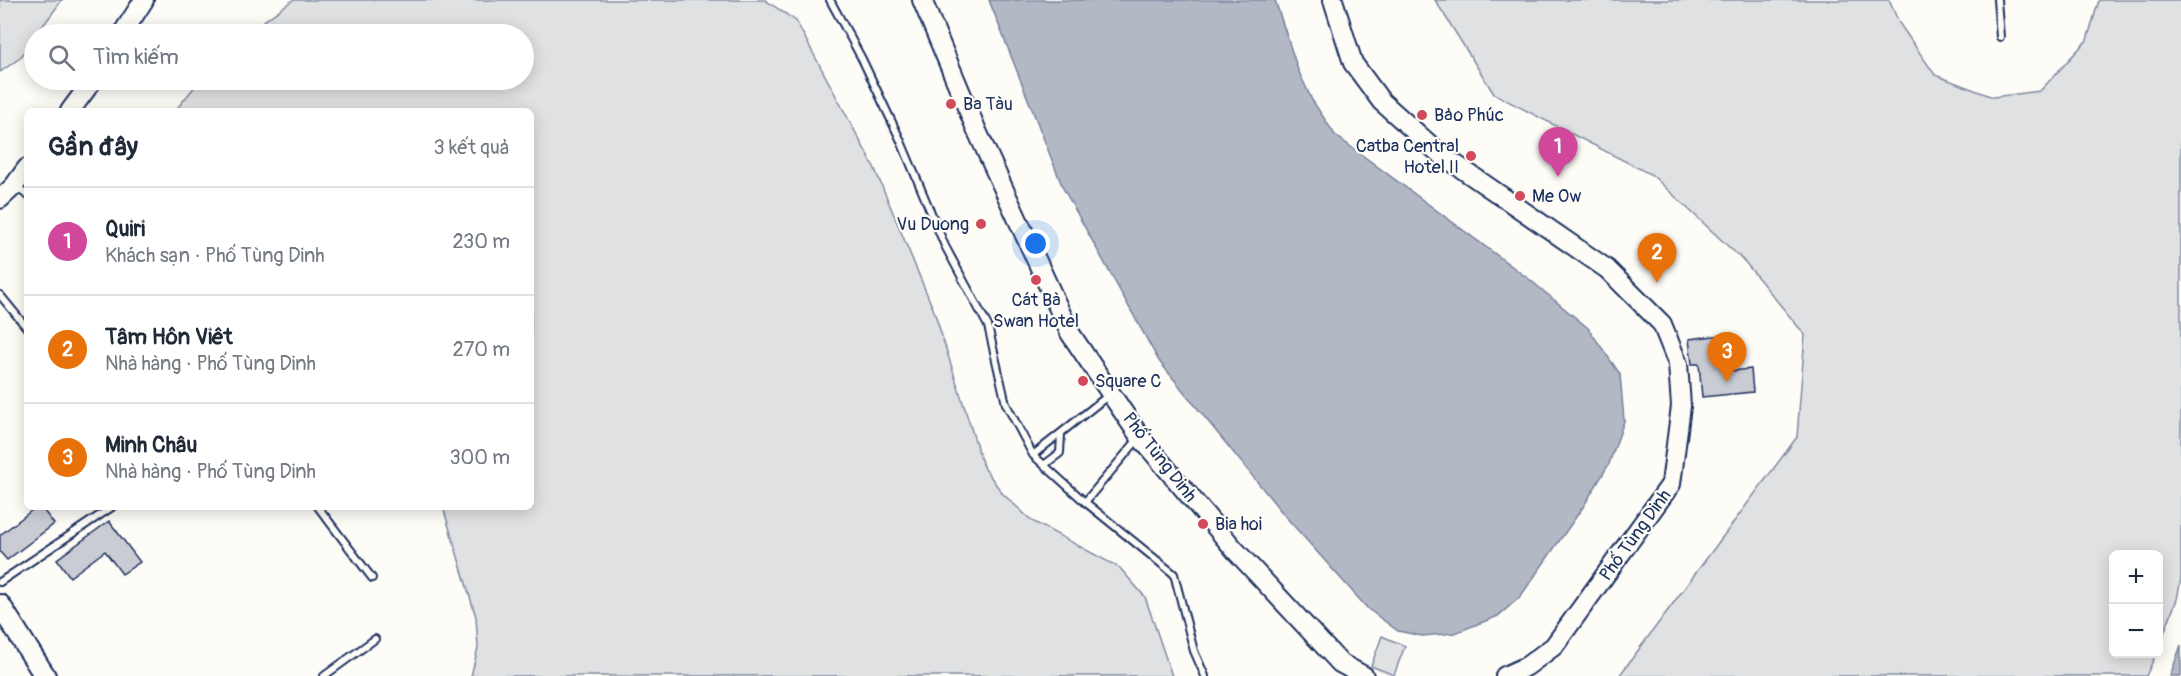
<!DOCTYPE html>
<html lang="vi">
<meta charset="utf-8">
<style>
:root{--surface:#fff;--page:#f2f2f3;--text:#1f2937;--muted:#747a83;--line:#e0e1e3;--accent:#d1495b}
body{margin:0;font-family:Pangolin,sans-serif;background:var(--page);color:var(--text)}
.controls{position:absolute;right:18px;bottom:18px;display:grid;overflow:hidden;border-radius:9px;box-shadow:0 3px 15px #0003}
.controls button{width:54px;height:54px;display:grid;place-items:center;padding:0;border:0;border-bottom:2px solid var(--line);background:var(--surface);color:var(--text);font:30px sans-serif}
.you{position:absolute;left:1036px;top:244px;width:21px;height:21px;margin:-15px;border:4px solid #fff;border-radius:50%;background:#1a73e8;box-shadow:0 0 0 9px #1a73e833}
.badge{display:grid;place-items:center;width:39px;height:39px;border-radius:50%;background:var(--accent);color:#fff;font-size:20px;font-weight:700}
.pin{position:absolute;translate:-50% -50px;filter:drop-shadow(0 2px 3px #0008)}
.pin::after{content:'';position:absolute;top:32px;width:21px;height:18px;background:inherit;clip-path:polygon(0 0,100% 0,50% 100%)}
.list{margin:0;padding:0;list-style:none}
h2{display:flex;justify-content:space-between;align-items:center;height:78px;margin:0;padding:0 24px;font-size:26px}
h2 small{font-size:20px;font-weight:400;color:var(--muted)}
.list li{display:grid;grid-template-columns:39px 1fr auto;gap:18px;align-items:center;box-sizing:border-box;height:108px;padding:0 24px;border-top:2px solid var(--line)}
.list b{display:block;font-size:22px;white-space:nowrap}
.list p{margin:0;font-size:20px;white-space:nowrap;color:var(--muted)}
.list em{font-size:20px;font-style:normal;color:var(--muted)}
.icon{flex:none;width:33px;height:33px;fill:none;stroke:currentColor;stroke-width:2;stroke-linecap:round;stroke-linejoin:round}
.map{position:relative;flex:none;width:2181px;height:676px;overflow:hidden}
.search{position:absolute;background:var(--surface);box-shadow:0 3px 15px #0003;left:24px;top:24px;width:510px;height:66px;display:flex;align-items:center;gap:15px;box-sizing:border-box;padding:0 21px;border-radius:33px;color:var(--muted);font-size:22px}
.panel{position:absolute;background:var(--surface);box-shadow:0 3px 15px #0003;left:24px;top:108px;width:510px;height:402px;border-radius:9px}
.map>svg:first-child{display:block}
.green{fill:#e0e1e3;stroke:#7e88a0;stroke-width:1.5}
.water{fill:#b3b8c5;stroke:#76819c;stroke-width:1.5}
.building{fill:#c9ccd3;stroke:#1b2f5e;stroke-width:1.5}
.lines{fill:none;stroke-linecap:round;stroke-linejoin:round}
.lane-casing{stroke:#1b2f5e;stroke-width:10}
.secondary-casing{stroke:#1b2f5e;stroke-width:22}
.primary-casing{stroke:#1b2f5e;stroke-width:24}
.lane{stroke:#fdfcf7;stroke-width:6}
.secondary{stroke:#fdfcf7;stroke-width:18}
.primary{stroke:#fdfcf7;stroke-width:20}
.poi-dot{fill:#d1495b;stroke:#fdfcf7;stroke-width:2}
.labels{text-anchor:middle;stroke-width:4.5;stroke-linejoin:round;paint-order:stroke}
.poi-label{font-size:18px;fill:#1b2f5e;stroke:#fdfcf7;text-anchor:start}
.street-label{font-size:18px;fill:#1b2f5e;stroke:#fdfcf7}
</style>
<div class="map">
<svg width="2181" height="676" viewBox="0 0 2181 676">
<rect width="100%" height="100%" fill="#fdfcf7"/>
<filter id="ink" filterUnits="userSpaceOnUse"><feTurbulence type="fractalNoise" baseFrequency=".0167" numOctaves="2"/><feDisplacementMap in="SourceGraphic" scale="12" xChannelSelector="R" yChannelSelector="G"/><feConvolveMatrix kernelMatrix="1 2 1 2 8 2 1 2 1" color-interpolation-filters="sRGB"/></filter>
<g filter="url(#ink)">
<path class="green" d="M0,0h62l-25,34h-3v4l-14,20 -20,14z
M293,0h472l31,21 78,146 60,144 49,155 19,27 30,28 88,47 25,29 27,79h-701l7,-28 -2,-31 -33,-110h88v-396h-356l25,-31h324v-46h-278z
M1435,0h454l10,23 36,52 58,22 47,-6 47,-51 12,-40h82v579l-4,20 -18,47 -1,-92h-44v100h42l-10,22h-527l178,-239 8,-102 -60,-73 -93,-87 -158,-81z
M1382,636l23,10 -11,29 -23,-9z"/>
<path class="water" d="M989,0h286l23,70 14,30 23,35 194,144 59,49 32,46 4,47 -15,43 -26,43 -63,90 -22,19 -43,17 -33,3 -24,-5 -30,-22 -83,-93 -126,-155 -96,-173z
M2181,645v31h-11z"/>
<path class="building" d="M1731,334l2,12 -7,1 3,24 22,-2 2,23 -51,5 -3,-33h-7l-3,-25z
M36,507h5l13,17 -47,36 -7,-8v-17z
M109,521l31,41 -18,12 -17,-23 -35,26 -13,-18z"/>
<g class="lines">
<defs>
<path id="lane" d="M830,0l32,59 38,80 45,107 43,80 18,78 27,51
M1997,0l3,37
M17,188l10,7
M0,295l27,33
M1110,394l-77,61 52,47 89,72 20,77 11,25
M1044,465l16,-12 1,-19
M1085,502l54,-64
M318,507l54,71
M0,582l112,-75
M324,676l51,-37"/>
<path id="secondary" d="M922,0l55,131 93,202 70,104 95,113 105,113 24,13
M1333,0l20,63 28,38 58,52 168,116 55,55 16,40 3,42 -10,78 -117,162 -27,20 -22,10
M122,34l22,-34
M70,111l23,-31
M0,199l14,-13 13,-18"/>
<path id="primary" d="M0,605l45,71"/>
</defs>
<use href="#lane" class="lane-casing"/>
<use href="#secondary" class="secondary-casing"/>
<use href="#primary" class="primary-casing"/>
<use href="#lane" class="lane"/>
<use href="#secondary" class="secondary"/>
<use href="#primary" class="primary"/>
</g>
</g>
<g class="poi-dot">
<circle cx="951" cy="104" r="6"/>
<circle cx="1422" cy="115" r="6"/>
<circle cx="1471" cy="156" r="6"/>
<circle cx="1520" cy="196" r="6"/>
<circle cx="981" cy="224" r="6"/>
<circle cx="1036" cy="280" r="6"/>
<circle cx="1083" cy="381" r="6"/>
<circle cx="1203" cy="524" r="6"/>
</g>
<g class="labels">
<g class="poi-label">
<text x="963" y="110">Ba Tàu</text>
<text x="1434" y="121">Bảo Phúc</text>
<text x="1459" y="152" text-anchor="end">Catba Central<tspan x="1459" dy="21">Hotel II</tspan></text>
<text x="1532" y="202">Me Ow</text>
<text x="969" y="230" text-anchor="end">Vu Duong</text>
<text x="1036" y="306" text-anchor="middle">Cát Bà<tspan x="1036" dy="21">Swan Hotel</tspan></text>
<text x="1095" y="387">Square C</text>
<text x="1215" y="530">Bia hoi</text>
</g>
<g class="street-label">
<text transform="translate(1160 457) rotate(52)" y="6">Phố Tùng Dinh</text>
<text transform="translate(1635 535) rotate(-54)" y="6">Phố Tùng Dinh</text>
</g>
</g>
</svg>
<div class="controls">
<button>+</button>
<button>−</button>
</div>
<div class="you"></div>
<div class="pin badge" style="left:1558px;top:177px;background:#d1479c">1</div>
<div class="pin badge" style="left:1657px;top:283px;background:#e8710a">2</div>
<div class="pin badge" style="left:1727px;top:382px;background:#e8710a">3</div>
<div class="search"><svg class="icon" aria-label="search" viewBox="0 0 24 24"><circle cx="10" cy="10" r="6"/><path d="M15 15l6 6"/></svg>Tìm kiếm</div>
<section class="panel">
<h2>Gần đây<small>3 kết quả</small></h2>
<ul class="list">
<li><span class="badge" style="background:#d1479c">1</span><div><b>Quiri</b><p>Khách sạn · Phố Tùng Dinh</p></div><em>230 m</em></li>
<li><span class="badge" style="background:#e8710a">2</span><div><b>Tâm Hôn Viêt</b><p>Nhà hàng · Phố Tùng Dinh</p></div><em>270 m</em></li>
<li><span class="badge" style="background:#e8710a">3</span><div><b>Minh Châu</b><p>Nhà hàng · Phố Tùng Dinh</p></div><em>300 m</em></li>
</ul>
</section>
</div>
